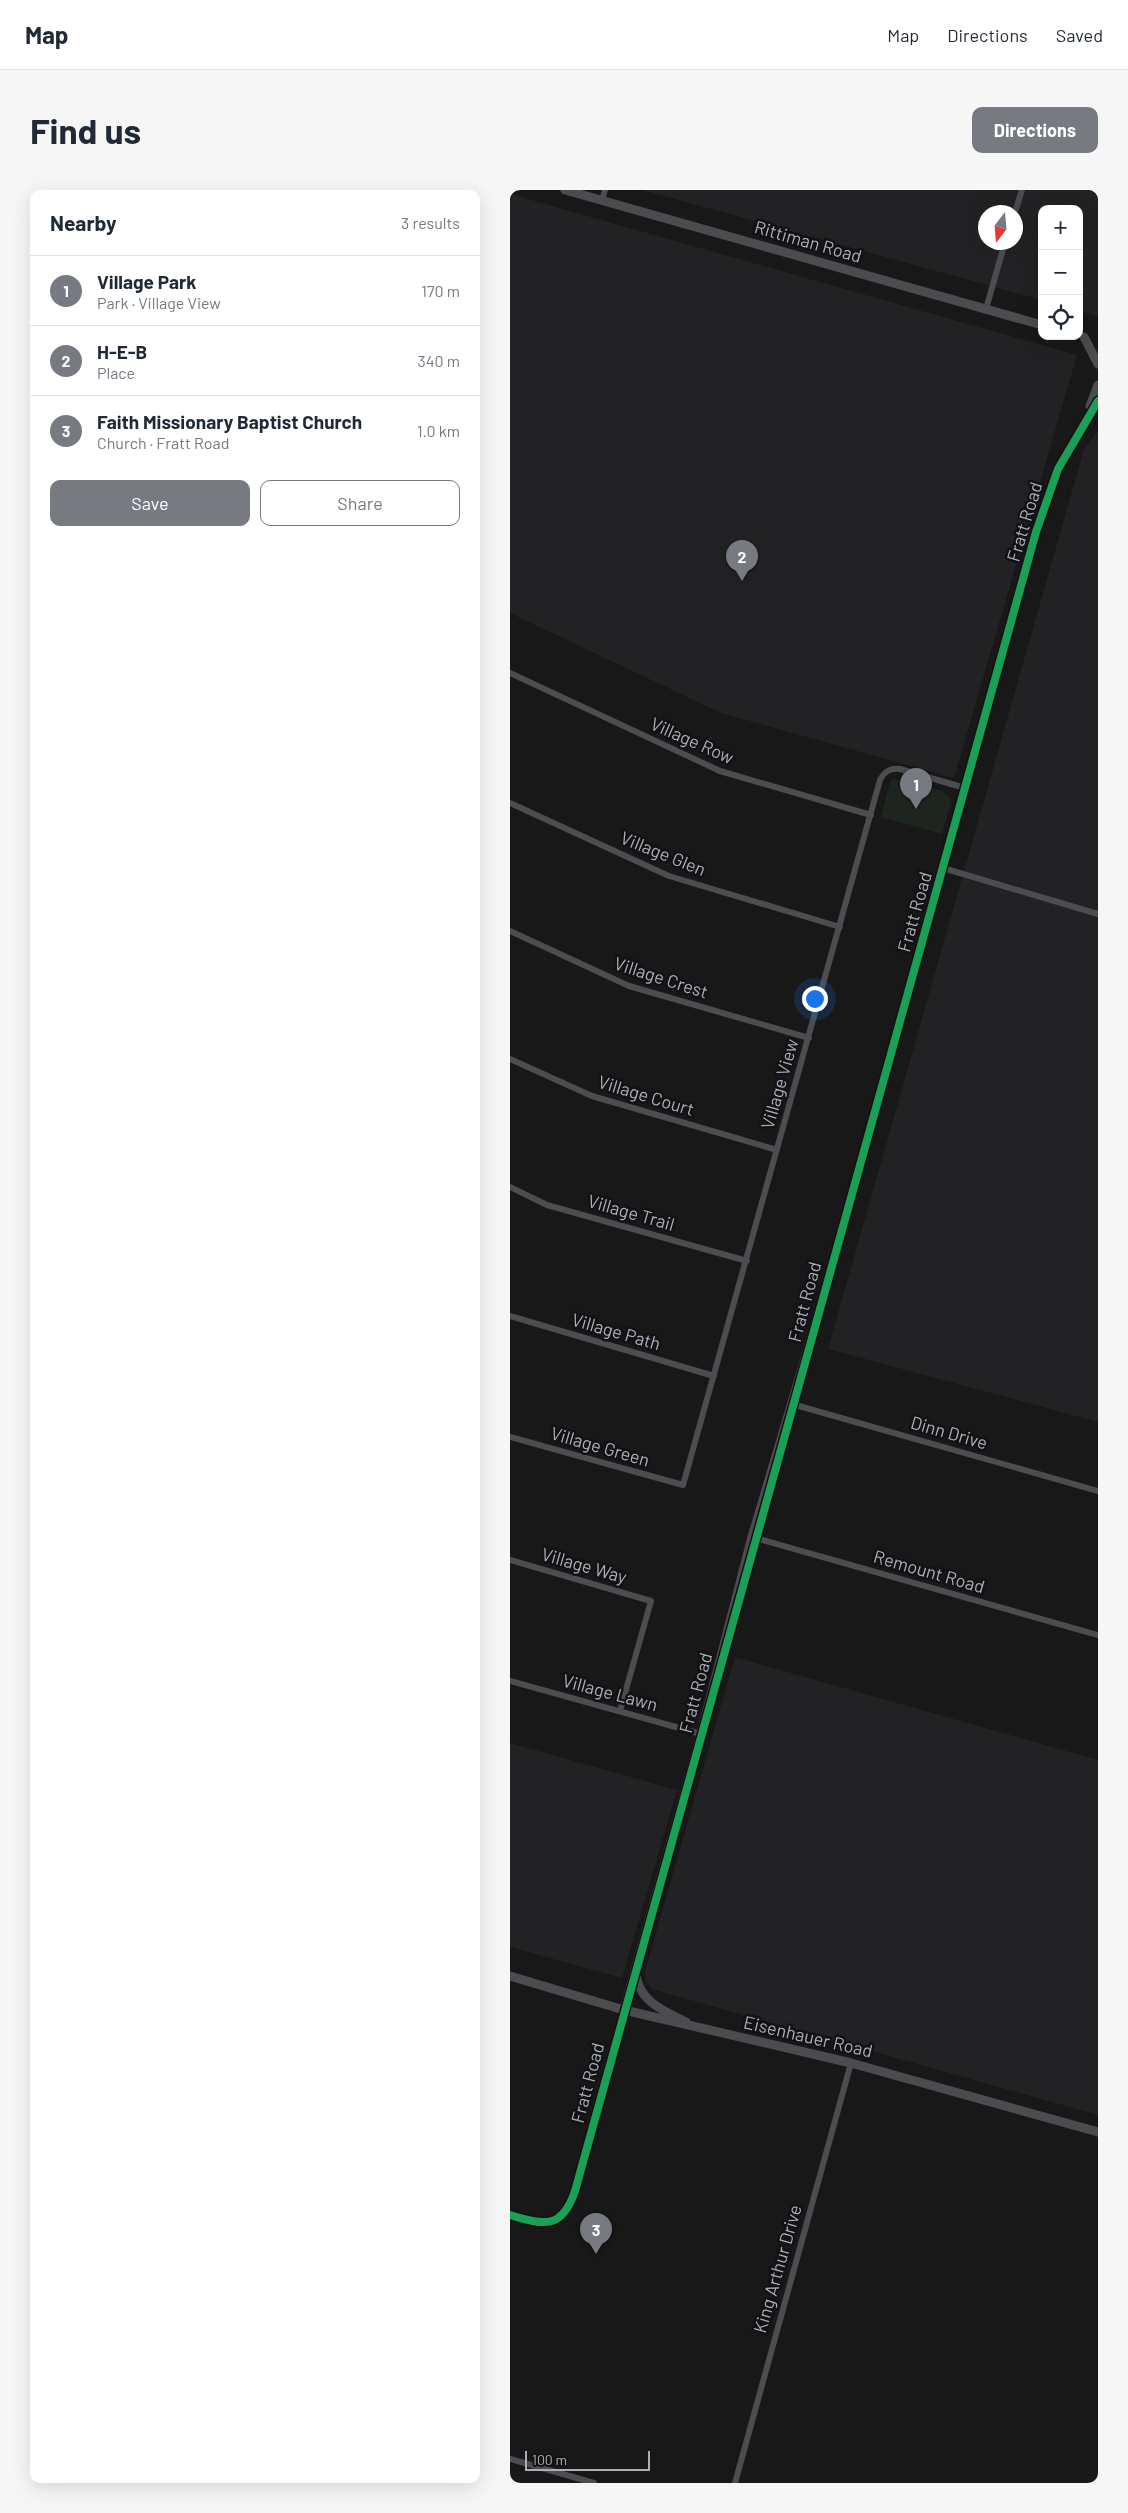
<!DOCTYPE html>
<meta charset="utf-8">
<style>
:root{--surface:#fff;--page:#f6f6f7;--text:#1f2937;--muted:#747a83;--line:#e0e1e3;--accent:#777a80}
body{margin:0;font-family:Barlow,sans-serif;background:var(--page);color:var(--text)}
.controls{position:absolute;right:15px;top:15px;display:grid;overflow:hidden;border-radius:10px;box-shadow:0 5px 20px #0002}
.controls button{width:45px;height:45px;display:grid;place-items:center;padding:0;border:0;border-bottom:1px solid var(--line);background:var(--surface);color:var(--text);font:25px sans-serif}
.compass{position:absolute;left:468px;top:15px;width:45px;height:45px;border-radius:50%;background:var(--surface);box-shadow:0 5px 20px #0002;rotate:196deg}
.scale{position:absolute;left:15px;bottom:12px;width:125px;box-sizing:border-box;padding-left:5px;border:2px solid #aaafb8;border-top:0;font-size:14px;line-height:18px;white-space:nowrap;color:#aaafb8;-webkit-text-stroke:4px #121214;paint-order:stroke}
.you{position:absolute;left:304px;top:808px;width:18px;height:18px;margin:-12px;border:4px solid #fff;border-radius:50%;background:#1a73e8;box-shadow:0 0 0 8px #1a73e833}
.badge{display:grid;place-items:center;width:32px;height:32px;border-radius:50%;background:var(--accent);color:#fff;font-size:16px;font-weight:700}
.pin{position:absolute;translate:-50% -41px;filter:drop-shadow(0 1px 2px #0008)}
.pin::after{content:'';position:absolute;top:26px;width:18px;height:15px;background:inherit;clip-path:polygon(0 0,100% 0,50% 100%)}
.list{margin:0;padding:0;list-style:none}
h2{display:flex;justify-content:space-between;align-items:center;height:65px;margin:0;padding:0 20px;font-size:21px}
h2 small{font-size:16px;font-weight:400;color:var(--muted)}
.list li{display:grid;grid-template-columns:32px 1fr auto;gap:15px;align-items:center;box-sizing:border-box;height:70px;padding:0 20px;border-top:1px solid var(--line)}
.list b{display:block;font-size:19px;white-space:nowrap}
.list p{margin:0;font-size:16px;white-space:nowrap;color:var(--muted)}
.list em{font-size:16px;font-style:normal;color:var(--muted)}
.actions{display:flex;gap:10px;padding:15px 20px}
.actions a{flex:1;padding:11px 0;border:1px solid var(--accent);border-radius:10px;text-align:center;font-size:18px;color:var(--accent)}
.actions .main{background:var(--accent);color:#fff}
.icon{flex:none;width:28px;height:28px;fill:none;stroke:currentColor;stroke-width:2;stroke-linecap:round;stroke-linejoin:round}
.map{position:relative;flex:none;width:588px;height:2293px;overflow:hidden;border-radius:10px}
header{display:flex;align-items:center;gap:30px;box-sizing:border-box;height:70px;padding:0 25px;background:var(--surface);border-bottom:1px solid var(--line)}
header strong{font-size:24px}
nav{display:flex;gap:28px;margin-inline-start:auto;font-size:18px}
.intro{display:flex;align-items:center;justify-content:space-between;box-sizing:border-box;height:120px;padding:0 30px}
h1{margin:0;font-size:35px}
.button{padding:12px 22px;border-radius:10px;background:var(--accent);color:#fff;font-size:18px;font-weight:700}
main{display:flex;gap:30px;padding:0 30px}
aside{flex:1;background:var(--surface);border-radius:10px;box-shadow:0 5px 20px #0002}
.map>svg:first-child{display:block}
.built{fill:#222224;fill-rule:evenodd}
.green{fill:#1e251f}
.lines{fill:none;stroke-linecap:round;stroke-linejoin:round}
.street{stroke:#4c4d51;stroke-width:6}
.secondary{stroke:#4b4c4f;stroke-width:9}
.cycleway-casing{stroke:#121214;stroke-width:11}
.cycleway{stroke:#1a9f57;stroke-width:8}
.labels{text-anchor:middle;stroke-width:5;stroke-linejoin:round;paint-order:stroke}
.street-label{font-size:18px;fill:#aaafb8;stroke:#121214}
</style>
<header>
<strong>Map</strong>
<nav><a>Map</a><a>Directions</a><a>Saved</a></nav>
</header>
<div class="intro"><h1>Find us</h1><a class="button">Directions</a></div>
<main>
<aside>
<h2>Nearby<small>3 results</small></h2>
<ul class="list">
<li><span class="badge">1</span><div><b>Village Park</b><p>Park · Village View</p></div><em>170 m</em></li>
<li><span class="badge">2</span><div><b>H-E-B</b><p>Place</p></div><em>340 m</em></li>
<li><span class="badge">3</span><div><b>Faith Missionary Baptist Church</b><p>Church · Fratt Road</p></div><em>1.0 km</em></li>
</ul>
<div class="actions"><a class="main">Save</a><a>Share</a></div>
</aside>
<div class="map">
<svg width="588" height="2293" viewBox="0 0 588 2293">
<rect width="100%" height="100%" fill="#181818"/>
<path class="built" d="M132,0h456v126l-19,-5v-102h-37v91zM476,22h30v30h-30z
M0,4l567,161 -123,423 -233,-65 -211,-100z
M588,241v991l-270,-73 256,-900z
M225,1467l363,103v355l-446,-126 -7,-9v-9z
M0,1553l167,47 -55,188 -112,-31z"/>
<path class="green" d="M384,589l49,12 8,10 -9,33 -61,-17 9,-35z"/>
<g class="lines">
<path class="street" d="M92,10l3,-10
M505,22l7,-22
M476,119l19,-67
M0,483l210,98 151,44
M0,613l159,73 171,51
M433,678l155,46
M0,741l119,55 180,52
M0,869l82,37 185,54
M0,997l37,18 200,56
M0,1126l204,60
M282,1214l306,87
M0,1247l173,48 197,-705c5,-9 10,-12 20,-11l65,19
M242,1347l346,98
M0,1370l141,41 -31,110
M0,1491l191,53
M0,2025c22,7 45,15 60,-9l54,-196
M0,2269l84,24
M225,2293l116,-420"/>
<path class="secondary" d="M55,0l477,135
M574,147l14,27
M580,216l8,-21
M126,1783c2,28 28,38 50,49
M0,1786l114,34 227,53 247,69
M114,1820l77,-276 51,-197 71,-239 213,-766 22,-63 40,-68"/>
<defs>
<path id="cycleway" d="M0,2025c34,10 52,15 65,-24 149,-554 306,-1106 461,-1659l22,-63 40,-68"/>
</defs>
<use href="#cycleway" class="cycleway-casing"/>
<use href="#cycleway" class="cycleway"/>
</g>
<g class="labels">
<g class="street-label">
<text transform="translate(298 52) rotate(16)" y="6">Rittiman Road</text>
<text transform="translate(515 332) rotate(-73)" y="6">Fratt Road</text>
<text transform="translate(182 551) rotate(24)" y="6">Village Row</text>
<text transform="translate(153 664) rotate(22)" y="6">Village Glen</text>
<text transform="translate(405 722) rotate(-74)" y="6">Fratt Road</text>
<text transform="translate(151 788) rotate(18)" y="6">Village Crest</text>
<text transform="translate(270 894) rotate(-74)" y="6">Village View</text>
<text transform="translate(136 906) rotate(17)" y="6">Village Court</text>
<text transform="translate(121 1023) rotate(16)" y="6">Village Trail</text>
<text transform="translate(295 1112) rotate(-75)" y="6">Fratt Road</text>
<text transform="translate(106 1142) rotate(16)" y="6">Village Path</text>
<text transform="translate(439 1243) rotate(16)" y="6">Dinn Drive</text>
<text transform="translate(90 1257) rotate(16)" y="6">Village Green</text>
<text transform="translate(74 1376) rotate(16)" y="6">Village Way</text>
<text transform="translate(419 1382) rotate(16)" y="6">Remount Road</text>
<text transform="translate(100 1503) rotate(15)" y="6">Village Lawn</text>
<text transform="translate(186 1503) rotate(-75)" y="6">Fratt Road</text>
<text transform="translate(298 1847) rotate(13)" y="6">Eisenhauer Road</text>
<text transform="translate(78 1893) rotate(-75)" y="6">Fratt Road</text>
<text transform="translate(268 2079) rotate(-74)" y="6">King Arthur Drive</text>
</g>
</g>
</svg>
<div class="controls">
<button>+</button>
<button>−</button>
<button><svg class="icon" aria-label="locate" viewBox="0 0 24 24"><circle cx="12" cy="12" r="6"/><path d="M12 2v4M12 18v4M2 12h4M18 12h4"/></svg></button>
</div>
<svg class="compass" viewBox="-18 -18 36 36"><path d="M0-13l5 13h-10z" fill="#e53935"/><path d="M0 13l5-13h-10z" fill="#747a83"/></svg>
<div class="scale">100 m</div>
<div class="you"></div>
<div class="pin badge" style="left:406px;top:619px">1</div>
<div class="pin badge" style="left:232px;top:391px">2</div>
<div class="pin badge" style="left:86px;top:2064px">3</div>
</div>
</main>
